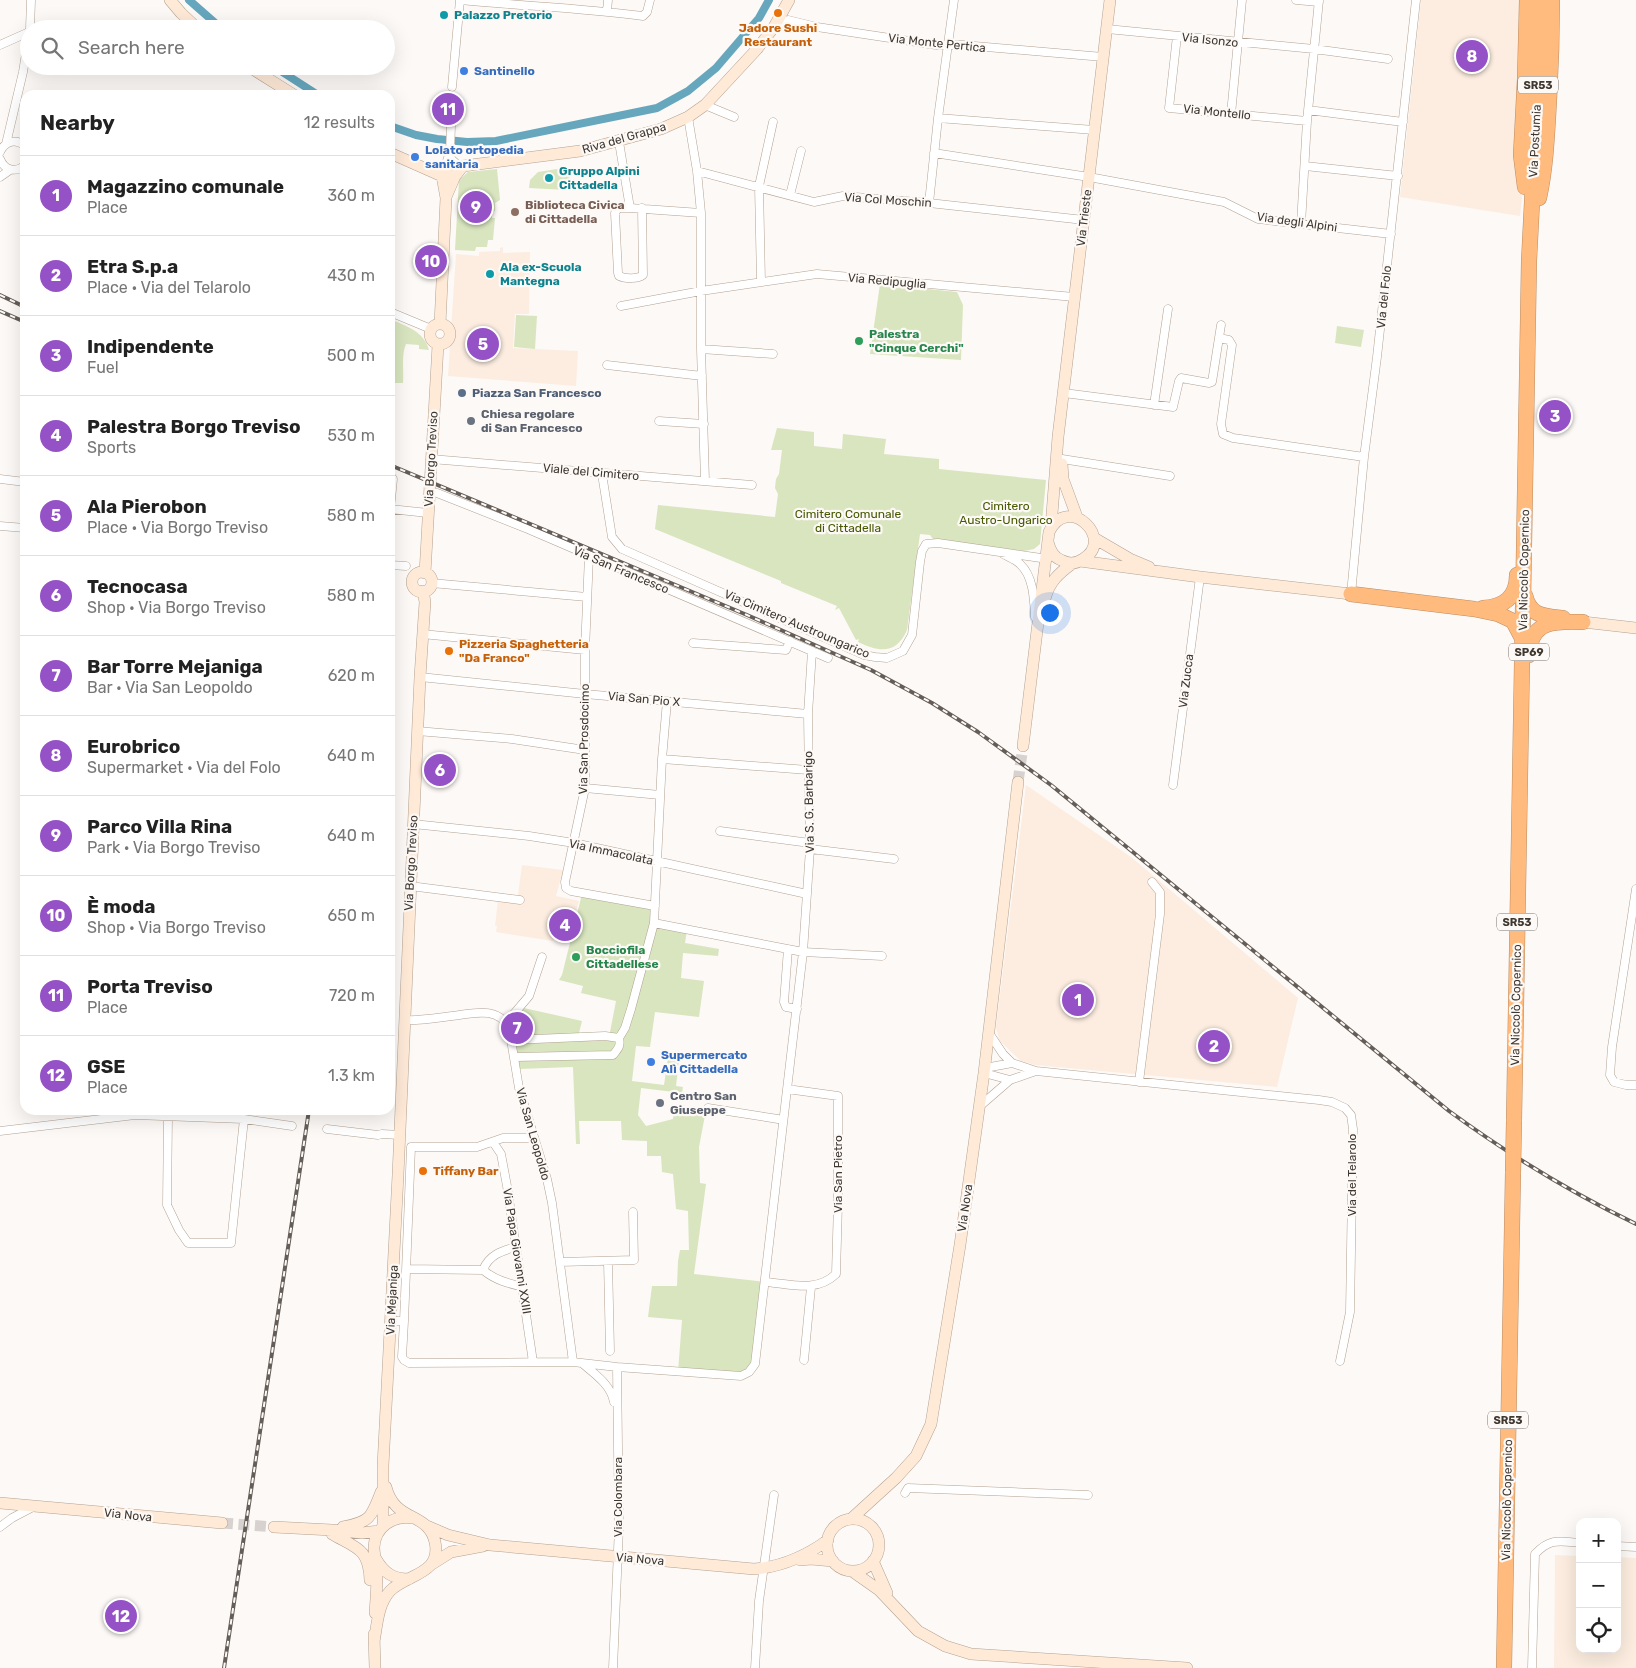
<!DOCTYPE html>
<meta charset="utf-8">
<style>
:root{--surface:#fff;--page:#f2f2f2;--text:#222;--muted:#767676;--line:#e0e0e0;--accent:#9552c7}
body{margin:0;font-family:Rubik,sans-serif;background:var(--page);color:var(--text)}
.controls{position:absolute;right:15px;bottom:15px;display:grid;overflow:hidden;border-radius:10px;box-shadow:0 5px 20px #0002}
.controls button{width:45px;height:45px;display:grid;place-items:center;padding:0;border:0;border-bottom:1px solid var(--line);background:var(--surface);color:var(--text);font:25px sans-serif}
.you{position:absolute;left:1049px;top:612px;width:18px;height:18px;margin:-12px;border:4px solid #fff;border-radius:50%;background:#1a73e8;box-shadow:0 0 0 8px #1a73e833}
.badge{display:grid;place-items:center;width:32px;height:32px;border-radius:50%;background:var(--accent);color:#fff;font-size:16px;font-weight:700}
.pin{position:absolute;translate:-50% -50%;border:2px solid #fff;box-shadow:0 1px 5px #0006}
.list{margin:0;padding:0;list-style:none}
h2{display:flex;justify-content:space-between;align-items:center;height:65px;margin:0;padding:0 20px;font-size:21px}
h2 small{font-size:16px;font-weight:400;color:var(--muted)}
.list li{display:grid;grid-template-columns:32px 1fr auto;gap:15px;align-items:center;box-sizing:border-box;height:80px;padding:0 20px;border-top:1px solid var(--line)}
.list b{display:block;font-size:19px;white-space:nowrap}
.list p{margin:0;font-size:16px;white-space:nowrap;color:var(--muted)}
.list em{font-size:16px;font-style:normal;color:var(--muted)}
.icon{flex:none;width:28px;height:28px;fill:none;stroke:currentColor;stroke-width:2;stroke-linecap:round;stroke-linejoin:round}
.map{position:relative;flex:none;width:1636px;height:1668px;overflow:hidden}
.search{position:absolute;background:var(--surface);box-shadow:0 5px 20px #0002;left:20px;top:20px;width:375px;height:55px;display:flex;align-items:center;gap:12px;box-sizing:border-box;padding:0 18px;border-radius:28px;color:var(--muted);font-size:19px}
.panel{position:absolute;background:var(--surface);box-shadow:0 5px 20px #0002;left:20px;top:90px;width:375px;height:1025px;border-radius:15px}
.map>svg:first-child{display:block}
.built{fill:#fcede0}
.green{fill:#d8e5bf}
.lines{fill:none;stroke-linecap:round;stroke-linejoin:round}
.canal{stroke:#66a7be;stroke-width:8}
.secondary-tunnel{stroke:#d7d2cf;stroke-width:11;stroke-dasharray:11 5.5;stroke-linecap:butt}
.street-casing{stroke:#b3a292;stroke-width:9}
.secondary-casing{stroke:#b3a292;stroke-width:12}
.highway-casing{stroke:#bc8c62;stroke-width:16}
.street{stroke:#fff;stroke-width:8}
.secondary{stroke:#ffead8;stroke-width:11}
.highway{stroke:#ffba7d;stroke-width:15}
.rail-casing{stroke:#655e58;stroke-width:4}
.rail{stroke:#fdf9f6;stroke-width:2;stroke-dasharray:5.5;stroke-linecap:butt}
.highway-bridge-casing{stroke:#bc8c62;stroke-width:16;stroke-linecap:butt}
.highway-bridge{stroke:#ffba7d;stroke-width:15}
.food-dot{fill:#e8710a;stroke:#fdf9f6;stroke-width:2}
.culture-dot{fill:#0f9aa8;stroke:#fdf9f6;stroke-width:2}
.shop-dot{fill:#3f7fe0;stroke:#fdf9f6;stroke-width:2}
.education-dot{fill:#8d6e63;stroke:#fdf9f6;stroke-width:2}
.leisure-dot{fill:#2e9e5b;stroke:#fdf9f6;stroke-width:2}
.service-dot{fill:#5c6f8a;stroke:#fdf9f6;stroke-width:2}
.worship-dot{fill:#6b7280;stroke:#fdf9f6;stroke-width:2}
.labels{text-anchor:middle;stroke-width:4.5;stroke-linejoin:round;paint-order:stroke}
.shield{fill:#fdf9f6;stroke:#78726c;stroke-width:1}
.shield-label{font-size:11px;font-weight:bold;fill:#3f3831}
.culture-label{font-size:12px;font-weight:bold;fill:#0d838f;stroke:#fdf9f6;text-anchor:start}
.food-label{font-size:12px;font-weight:bold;fill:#c56008;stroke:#fdf9f6;text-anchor:start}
.street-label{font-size:12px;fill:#3f3831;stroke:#fdf9f6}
.shop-label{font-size:12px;font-weight:bold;fill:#366cbe;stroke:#fdf9f6;text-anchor:start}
.education-label{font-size:12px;font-weight:bold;fill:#785e54;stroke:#fdf9f6;text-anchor:start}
.leisure-label{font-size:12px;font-weight:bold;fill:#27864d;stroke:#fdf9f6;text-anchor:start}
.service-label{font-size:12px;font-weight:bold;fill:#4e5e75;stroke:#fdf9f6;text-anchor:start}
.worship-label{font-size:12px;font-weight:bold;fill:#5b616d;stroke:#fdf9f6;text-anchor:start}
.park-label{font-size:12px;fill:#465800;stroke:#fdf9f6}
</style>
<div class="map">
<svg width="1636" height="1668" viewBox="0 0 1636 1668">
<rect width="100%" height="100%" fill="#fdf9f6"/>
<path class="built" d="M1421,0h98l-2,159 5,38 -2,19 -120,-19z
M503,247v6l27,-1 -1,62h-14l-2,34 65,3 -2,35 -128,-10 8,-122 23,2v-4l21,-1v-3z
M1026,785l105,72 167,141 -21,89 -242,-22 -14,-4 -22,-21 -3,-13z
M522,865l41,5 -7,26 23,5 -3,10 -16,-4 -7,34 -57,-9 1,-6h-2l3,-26 19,2z
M1555,1555l25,1v93h37v-92l19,1v110h-82z"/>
<path class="green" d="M570,167l-1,19 -3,4 -37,-2 1,-8 8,-8z
M497,169l3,31 -5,3v8l-3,1v6h3l-2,22h-5l-1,7h-11l-1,4 -20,-1 4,-70 9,-8z
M880,284l77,8 6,13 -2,55 -91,-6z
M516,315l21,1 -2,33 -21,-2z
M390,319c16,7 34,12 39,31l-10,-1v-4l-13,-1c-5,12 -2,26 -3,39h-13z
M1337,326l27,4 -3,17 -26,-4z
M777,428l37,4v14l28,3 1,-15 43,5 -2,15 55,5v10l107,11 -6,64 -6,5 -10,2 -91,-12 -3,-4 -10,-1 -13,96c-11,25 -28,22 -49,12l1,-3 -3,1 -17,-32 -4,2 2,-4 -56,-23v-2l-126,-52 3,-24 117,12 3,-23 -3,-6 1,-9 3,-5 3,-24h-11z
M582,894l71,12 1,17 33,7 -2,13 34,6 -1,7 -35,-3 -2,25 23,3 -5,36 -44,-5 -5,35 -14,-1 -4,35 32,4 5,-34 11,1 -4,34 7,1 -1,6 -41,-5 -3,27 8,11 27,-7 2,-15 31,6 -7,37 1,36 6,1 -12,90 72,8 -11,82 -6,8h-71l4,-52 -34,-3 4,-31h25l1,-25 2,-11h9l-1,-39 -12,-2 -3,-35 -11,-2 -1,-16h-14v-15l-25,-1 -1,-19h-42l1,23h-4l-3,-77 -54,2 -8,-46 13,-15 58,13 -3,12 31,-1 6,-31 -35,-8 2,-7 -24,-6 3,-5z"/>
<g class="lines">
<path class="canal" d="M189,0l33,29
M273,66l45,29
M390,126l26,9 21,4 30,3 29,-1 161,-33 31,-17 28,-23 43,-50 10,-18"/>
<path class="secondary-tunnel" d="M1018,782l5,-36
M222,1523l52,4"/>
<defs>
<path id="street" d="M461,0c61,6 122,8 182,16l4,-4 3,-12
M1296,0l23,2
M607,11l1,-11
M776,26l12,-6 29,7 119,18h27l140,12
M30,29l1,-29
M1107,29l207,20 74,10
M1177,36l-8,72 138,13
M0,45l29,-13
M452,87l8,-87
M705,105l29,12
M1308,110l95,12
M1231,114l11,-114
M688,117l9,54 4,42v136l4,132
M938,118l156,12
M619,142l11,66 71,5
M6,144l17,-72 6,-37
M0,152c5,-11 16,-14 25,-6
M450,152l1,7 7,6 5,1
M934,153l155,24 135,25 34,17 133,15
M0,159c5,12 16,14 25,6
M1305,166l93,10
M697,171l117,31 29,-6 86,7 155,17
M442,176l8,-24 2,-53
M0,177l10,-7
M790,195l11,-44
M929,203l9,-85 16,-118
M630,208h-12l-3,5 3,60 1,3c6,3 19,3 24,-1l-1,-67
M1301,224l6,-103 12,-121
M761,282l-2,-96 14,-64
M621,306l80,-15 116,-17 257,23
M390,312l41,17
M1219,338l10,2 3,5 -11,79 2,10 10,4 131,19
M701,349l72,5
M607,365l95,11
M1064,393l109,14 6,-26 2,-3 28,5 3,-1 9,-57
M1154,405l14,-96
M659,421l45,3
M431,459l321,26
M1062,459l108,17
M602,474l10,63 10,12 242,106 11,2 12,1 16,-7 9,-16 8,-73 2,-11 4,-7 12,-1 110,16
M390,475l3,4 -3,30 38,4
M0,479l25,3
M429,492l8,1 91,36 300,129
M390,520v-11
M0,526l25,2
M1003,554c5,3 13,6 17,10 14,13 14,36 15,53
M589,556l-4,94v138l-20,94 1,6 5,3 84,15
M390,565l16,1
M431,583l156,14
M1351,594l13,-137 13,-100 39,-357
M422,634l163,16
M693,643l93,7 4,-9
M420,677l165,17 223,20
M417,731l95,8 73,11
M662,759l146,11
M1173,785l27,-208
M585,788l75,7
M413,824l116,12 45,7 233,51
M720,831l90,12
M810,849l84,10
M410,886l110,14
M1636,889l-24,158 -2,28 4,7 12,3h10
M654,923l149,29 79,4
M788,949l-4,53 2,5 11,2
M404,1020c16,1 32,-2 48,-4 20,-2 45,-11 57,12l10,60 28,91 5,24 21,159
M506,1023l23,-27 13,-39
M989,1033l14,21 9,9 24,8 283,29 13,2 13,6 6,7 2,14 -3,183 -10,49
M619,1038l6,-10 6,-19 23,-86 8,-164 5,-58
M512,1040l93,-4 14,2c2,8 -1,11 -6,17l-98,2
M985,1068l27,-5
M984,1073l26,7
M1139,1082l21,-168v-22l-8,-10
M980,1106l30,-26 26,-9
M708,1108l70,11
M168,1116l-1,89 12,25 9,13h43l13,-124
M327,1129l51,6 4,-1 18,1
M0,1131l135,-16 109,4 48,7
M493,1142l8,12 6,32 26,176
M608,1261l2,90
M560,1262l74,-2 -1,-48
M406,1269l77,1c12,10 24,13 40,17
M483,1270c6,-15 18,-19 33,-23
M766,1282c25,2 50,11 70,-8l2,-71v-107l-51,-7
M391,1321h13l-2,36 2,3 5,3 164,-1 44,5 124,9 8,-4 6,-8 48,-412 7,-103 -2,-135 4,-63
M404,1321l7,-174h66l26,-9h31
M804,1360l7,-73
M583,1364c12,10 28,21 31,38
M905,1493l3,-5 180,7
M0,1527l12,-9 21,-11
M1617,1546l19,1
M613,1668l6,-141 -2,-160
M755,1668l4,-67 15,-106
M1532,1668l3,-114c15,-16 24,-13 45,-11"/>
<path id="secondary" d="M170,0l11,13 17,16
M248,66l46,29
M390,153l52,23 6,-2
M446,197l9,-21 8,-10 117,-15 81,-22 27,-12 17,-12 52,-56 17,-22 15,-27
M430 334a10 10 0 1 1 20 0a10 10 0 1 1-20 0Z
M440,324l6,-126 -4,-22
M1062,464l1,15 14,38
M1051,527l7,-90 52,-437
M1094,538l36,21 19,8
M1080,561l120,16 151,17
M412 582a10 10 0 1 1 20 0a10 10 0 1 1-20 0Z
M425,573l13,-228
M1045,599c4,-17 14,-26 28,-36
M1583,622l53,6
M1023,746l26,-214c19,-40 67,8 34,27 -7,5 -15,5 -22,1 -8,-3 -11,-10 -13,-18
M0,1503l222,20
M851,1519l45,-41 20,-22 15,-32 29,-179 24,-172 34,-291
M827 1545a26 26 0 1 1 52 0a26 26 0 1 1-52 0Z
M383,1526v-60l15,-291 22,-498 5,-75 -2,-11
M427,1526l21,9 42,10 264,24c27,-2 52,-13 74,-29
M274,1527l58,3 30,3 17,-2
M343,1527c27,-5 28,-9 38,-35
M332,1534c24,14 37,14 38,46
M376,1559c8,14 17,20 33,20
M800,1560l11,-1 22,2
M873,1561l14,32
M432,1564l19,-12 32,-6
M852,1571l27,19 39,41 27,15 26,8 216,14
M375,1613c1,-13 2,-26 2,-39 0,-9 -3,-18 -3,-27 1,-20 19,-32 38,-29
M374,1634l1,34
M374,1642c3,-17 4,-38 16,-51 16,-17 52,-16 45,-49 -7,-31 -40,-19 -49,-55"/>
<path id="highway" d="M1525,187l-4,-32 4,-76 2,-79
M1539,198c7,-32 8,-64 10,-97 2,-34 3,-67 3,-101
M1351,594l123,15 24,5 15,7 9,17
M1525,595c5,21 18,21 38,23
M1483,608c21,-1 34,-11 34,-33
M1529,655c1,-35 26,-34 54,-33
M1514,1121l15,-860 11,-216 -1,-45
M1504,1668l9,-496"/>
</defs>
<use href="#street" class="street-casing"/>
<use href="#secondary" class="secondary-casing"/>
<use href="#highway" class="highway-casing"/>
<use href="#street" class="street"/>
<use href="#secondary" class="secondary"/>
<use href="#highway" class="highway"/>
<defs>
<path id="rail" d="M0,295l25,12
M0,311l25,11
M390,465l357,150 124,55 61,33 46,29 73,53 398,326c59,43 121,81 187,113
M224,1668l85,-558"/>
</defs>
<use href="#rail" class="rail-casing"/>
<use href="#rail" class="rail"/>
<defs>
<path id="highway-bridge" d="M1513,1172l1,-51"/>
</defs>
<use href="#highway-bridge" class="highway-bridge-casing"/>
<use href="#highway-bridge" class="highway-bridge"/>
</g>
<g class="food-dot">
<circle cx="778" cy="13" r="5"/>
<circle cx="449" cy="651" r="5"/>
<circle cx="423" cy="1171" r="5"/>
</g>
<g class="culture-dot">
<circle cx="444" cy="15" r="5"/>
<circle cx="549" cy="178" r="5"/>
<circle cx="490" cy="274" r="5"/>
</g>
<g class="shop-dot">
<circle cx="464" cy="71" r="5"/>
<circle cx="415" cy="157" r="5"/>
<circle cx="651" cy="1062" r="5"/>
</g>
<circle class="education-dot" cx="515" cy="212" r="5"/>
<g class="leisure-dot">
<circle cx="859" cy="341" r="5"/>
<circle cx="576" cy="957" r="5"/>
</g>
<circle class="service-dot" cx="462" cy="393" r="5"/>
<g class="worship-dot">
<circle cx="471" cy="421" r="5"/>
<circle cx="660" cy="1103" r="5"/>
</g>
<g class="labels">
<g class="shield">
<rect x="1518" y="76.5" width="40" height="17" rx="4"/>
<rect x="1509" y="643.5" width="40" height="17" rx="4"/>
<rect x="1497" y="913.5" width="40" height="17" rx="4"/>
<rect x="1488" y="1411.5" width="40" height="17" rx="4"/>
</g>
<g class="shield-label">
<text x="1538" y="89">SR53</text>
<text x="1529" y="656">SP69</text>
<text x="1517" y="926">SR53</text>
<text x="1508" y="1424">SR53</text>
</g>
<g class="culture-label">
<text x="454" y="19">Palazzo Pretorio</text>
<text x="559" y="175">Gruppo Alpini<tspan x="559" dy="14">Cittadella</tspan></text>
<text x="500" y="271">Ala ex-Scuola<tspan x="500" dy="14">Mantegna</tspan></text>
</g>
<g class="food-label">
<text x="778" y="32" text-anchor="middle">Jadore Sushi<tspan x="778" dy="14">Restaurant</tspan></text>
<text x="459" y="648">Pizzeria Spaghetteria<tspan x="459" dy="14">"Da Franco"</tspan></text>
<text x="433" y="1175">Tiffany Bar</text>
</g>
<g class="street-label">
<text transform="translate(1210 40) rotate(6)" y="4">Via Isonzo</text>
<text transform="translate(937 43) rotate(6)" y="4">Via Monte Pertica</text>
<text transform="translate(1217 112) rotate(6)" y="4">Via Montello</text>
<text transform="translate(624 138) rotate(-16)" y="4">Riva del Grappa</text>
<text transform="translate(1535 141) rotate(-87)" y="4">Via Postumia</text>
<text transform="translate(888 200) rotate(4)" y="4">Via Col Moschin</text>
<text transform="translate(1084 218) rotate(-83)" y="4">Via Trieste</text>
<text transform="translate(1297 222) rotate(8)" y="4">Via degli Alpini</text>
<text transform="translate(887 281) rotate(5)" y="4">Via Redipuglia</text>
<text transform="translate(1384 297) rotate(-84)" y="4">Via del Folo</text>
<text transform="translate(431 459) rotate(-87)" y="4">Via Borgo Treviso</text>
<text transform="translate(591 472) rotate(5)" y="4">Viale del Cimitero</text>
<text transform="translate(621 570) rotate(23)" y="4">Via San Francesco</text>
<text transform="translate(1524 570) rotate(-89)" y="4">Via Niccolò Copernico</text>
<text transform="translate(797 624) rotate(23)" y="4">Via Cimitero Austroungarico</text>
<text transform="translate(1186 681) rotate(-83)" y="4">Via Zucca</text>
<text transform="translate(644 699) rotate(5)" y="4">Via San Pio X</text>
<text transform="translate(584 739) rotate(-89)" y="4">Via San Prosdocimo</text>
<text transform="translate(809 802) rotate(-91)" y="4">Via S. G. Barbarigo</text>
<text transform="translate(611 852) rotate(12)" y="4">Via Immacolata</text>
<text transform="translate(411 863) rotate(-87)" y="4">Via Borgo Treviso</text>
<text transform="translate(1516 1005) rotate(-89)" y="4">Via Niccolò Copernico</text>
<text transform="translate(533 1134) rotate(74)" y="4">Via San Leopoldo</text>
<text transform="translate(838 1174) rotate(-90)" y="4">Via San Pietro</text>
<text transform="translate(1352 1175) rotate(-90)" y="4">Via del Telarolo</text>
<text transform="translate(965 1208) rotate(-82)" y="4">Via Nova</text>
<text transform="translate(517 1251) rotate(81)" y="4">Via Papa Giovanni XXIII</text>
<text transform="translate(392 1300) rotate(-87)" y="4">Via Mejaniga</text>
<text transform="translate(618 1497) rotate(-90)" y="4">Via Colombara</text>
<text transform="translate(1507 1500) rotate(-89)" y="4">Via Niccolò Copernico</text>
<text transform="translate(128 1515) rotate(6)" y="4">Via Nova</text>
<text transform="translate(640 1559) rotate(5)" y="4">Via Nova</text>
</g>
<g class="shop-label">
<text x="474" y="75">Santinello</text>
<text x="425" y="154">Lolato ortopedia<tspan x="425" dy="14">sanitaria</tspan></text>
<text x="661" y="1059">Supermercato<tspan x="661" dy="14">Alì Cittadella</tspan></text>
</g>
<g class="education-label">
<text x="525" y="209">Biblioteca Civica<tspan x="525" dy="14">di Cittadella</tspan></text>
</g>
<g class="leisure-label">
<text x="869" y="338">Palestra<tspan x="869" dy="14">"Cinque Cerchi"</tspan></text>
<text x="586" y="954">Bocciofila<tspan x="586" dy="14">Cittadellese</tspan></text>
</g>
<g class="service-label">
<text x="472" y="397">Piazza San Francesco</text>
</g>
<g class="worship-label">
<text x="481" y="418">Chiesa regolare<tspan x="481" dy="14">di San Francesco</tspan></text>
<text x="670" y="1100">Centro San<tspan x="670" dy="14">Giuseppe</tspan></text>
</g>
<g class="park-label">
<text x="1006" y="510">Cimitero<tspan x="1006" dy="14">Austro-Ungarico</tspan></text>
<text x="848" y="518">Cimitero Comunale<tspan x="848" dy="14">di Cittadella</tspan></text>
</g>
</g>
</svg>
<div class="controls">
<button>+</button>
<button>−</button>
<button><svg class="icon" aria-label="locate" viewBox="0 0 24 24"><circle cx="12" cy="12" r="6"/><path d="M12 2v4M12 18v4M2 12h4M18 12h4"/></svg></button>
</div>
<div class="you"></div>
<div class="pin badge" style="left:1078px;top:1000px">1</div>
<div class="pin badge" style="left:1214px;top:1046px">2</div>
<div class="pin badge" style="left:1555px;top:416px">3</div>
<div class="pin badge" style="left:565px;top:925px">4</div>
<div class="pin badge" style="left:483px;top:344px">5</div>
<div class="pin badge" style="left:440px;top:770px">6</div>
<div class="pin badge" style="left:517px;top:1028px">7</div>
<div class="pin badge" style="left:1472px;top:56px">8</div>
<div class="pin badge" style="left:476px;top:207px">9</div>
<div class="pin badge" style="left:431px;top:261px">10</div>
<div class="pin badge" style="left:448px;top:109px">11</div>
<div class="pin badge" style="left:121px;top:1616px">12</div>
<div class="search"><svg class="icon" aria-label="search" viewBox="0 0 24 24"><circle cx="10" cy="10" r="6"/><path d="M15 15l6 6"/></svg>Search here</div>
<section class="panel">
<h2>Nearby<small>12 results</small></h2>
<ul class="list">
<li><span class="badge">1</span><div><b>Magazzino comunale</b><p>Place</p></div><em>360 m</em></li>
<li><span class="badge">2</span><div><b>Etra S.p.a</b><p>Place · Via del Telarolo</p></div><em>430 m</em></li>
<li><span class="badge">3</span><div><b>Indipendente</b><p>Fuel</p></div><em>500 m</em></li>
<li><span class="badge">4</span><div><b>Palestra Borgo Treviso</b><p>Sports</p></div><em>530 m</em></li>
<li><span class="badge">5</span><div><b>Ala Pierobon</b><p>Place · Via Borgo Treviso</p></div><em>580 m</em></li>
<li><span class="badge">6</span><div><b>Tecnocasa</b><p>Shop · Via Borgo Treviso</p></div><em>580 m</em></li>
<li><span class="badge">7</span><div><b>Bar Torre Mejaniga</b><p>Bar · Via San Leopoldo</p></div><em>620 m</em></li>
<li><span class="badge">8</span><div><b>Eurobrico</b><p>Supermarket · Via del Folo</p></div><em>640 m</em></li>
<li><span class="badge">9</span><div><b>Parco Villa Rina</b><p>Park · Via Borgo Treviso</p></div><em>640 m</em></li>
<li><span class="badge">10</span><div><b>È moda</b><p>Shop · Via Borgo Treviso</p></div><em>650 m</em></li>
<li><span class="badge">11</span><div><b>Porta Treviso</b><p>Place</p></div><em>720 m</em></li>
<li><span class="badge">12</span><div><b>GSE</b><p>Place</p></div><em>1.3 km</em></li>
</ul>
</section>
</div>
